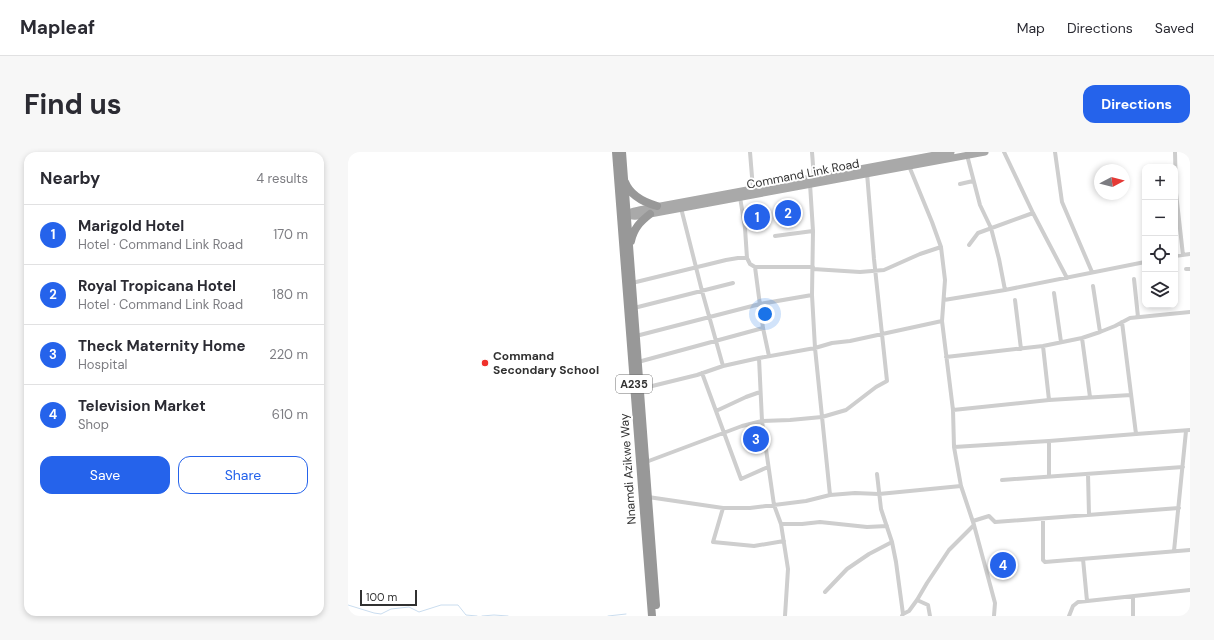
<!DOCTYPE html>
<meta charset="utf-8">
<style>
:root{--surface:#fff;--page:#f7f7f7;--text:#2b2b33;--muted:#7c7c81;--line:#e1e1e2;--accent:#2563eb}
body{margin:0;font-family:"DM Sans",sans-serif;background:var(--page);color:var(--text)}
.controls{position:absolute;right:12px;top:12px;display:grid;overflow:hidden;border-radius:8px;box-shadow:0 2px 6px #0003}
.controls button{width:36px;height:36px;display:grid;place-items:center;padding:0;border:0;border-bottom:1px solid var(--line);background:var(--surface);color:var(--text);font:20px sans-serif}
.compass{position:absolute;left:746px;top:12px;width:36px;height:36px;border-radius:50%;background:var(--surface);box-shadow:0 2px 6px #0003;rotate:83deg}
.scale{position:absolute;left:12px;bottom:10px;width:57px;box-sizing:border-box;padding-left:4px;border:2px solid #313131;border-top:0;font-size:11px;line-height:14px;white-space:nowrap;color:#313131;-webkit-text-stroke:3px #fff;paint-order:stroke}
.you{position:absolute;left:417px;top:162px;width:14px;height:14px;margin:-10px;border:3px solid #fff;border-radius:50%;background:#1a73e8;box-shadow:0 0 0 6px #1a73e833}
.badge{display:grid;place-items:center;width:26px;height:26px;border-radius:50%;background:var(--accent);color:#fff;font-size:13px;font-weight:700}
.pin{position:absolute;translate:-50% -50%;border:2px solid #fff;box-shadow:0 1px 4px #0006}
.list{margin:0;padding:0;list-style:none}
h2{display:flex;justify-content:space-between;align-items:center;height:52px;margin:0;padding:0 16px;font-size:17px}
h2 small{font-size:13px;font-weight:400;color:var(--muted)}
.list li{display:grid;grid-template-columns:26px 1fr auto;gap:12px;align-items:center;box-sizing:border-box;height:60px;padding:0 16px;border-top:1px solid var(--line)}
.list b{display:block;font-size:15px;white-space:nowrap}
.list p{margin:0;font-size:13px;white-space:nowrap;color:var(--muted)}
.list em{font-size:13px;font-style:normal;color:var(--muted)}
.actions{display:flex;gap:8px;padding:12px 16px}
.actions a{flex:1;padding:9px 0;border:1px solid var(--accent);border-radius:12px;text-align:center;font-size:14px;color:var(--accent)}
.actions .main{background:var(--accent);color:#fff}
.icon{flex:none;width:22px;height:22px;fill:none;stroke:currentColor;stroke-width:2;stroke-linecap:round;stroke-linejoin:round}
.map{position:relative;flex:none;width:842px;height:464px;overflow:hidden;border-radius:12px}
header{display:flex;align-items:center;gap:24px;box-sizing:border-box;height:56px;padding:0 20px;background:var(--surface);border-bottom:1px solid var(--line)}
header strong{font-size:19px}
nav{display:flex;gap:22px;margin-inline-start:auto;font-size:14px}
.intro{display:flex;align-items:center;justify-content:space-between;box-sizing:border-box;height:96px;padding:0 24px}
h1{margin:0;font-size:28px}
.button{padding:10px 18px;border-radius:12px;background:var(--accent);color:#fff;font-size:14px;font-weight:700}
main{display:flex;gap:24px;padding:0 24px}
aside{flex:1;background:var(--surface);border-radius:12px;box-shadow:0 2px 6px #0003}
.map>svg:first-child{display:block}
.lines{fill:none;stroke-linecap:round;stroke-linejoin:round}
.stream{stroke:#caddef;stroke-width:1}
.street{stroke:#cecece;stroke-width:4}
.primary{stroke:#a9a9a9;stroke-width:7}
.highway{stroke:#989898;stroke-width:8}
.poi-dot{fill:#f0302b;stroke:#fff;stroke-width:1.5}
.labels{text-anchor:middle;stroke-width:4;stroke-linejoin:round;paint-order:stroke}
.shield{fill:#fff;stroke:#6f6f6f;stroke-width:1}
.shield-label{font-size:11px;font-weight:bold;fill:#313131}
.street-label{font-size:12px;fill:#313131;stroke:#fff}
.poi-label{font-size:12px;font-weight:bold;fill:#313131;stroke:#fff;text-anchor:start}
</style>
<header>
<strong>Mapleaf</strong>
<nav><a>Map</a><a>Directions</a><a>Saved</a></nav>
</header>
<div class="intro"><h1>Find us</h1><a class="button">Directions</a></div>
<main>
<aside>
<h2>Nearby<small>4 results</small></h2>
<ul class="list">
<li><span class="badge">1</span><div><b>Marigold Hotel</b><p>Hotel · Command Link Road</p></div><em>170 m</em></li>
<li><span class="badge">2</span><div><b>Royal Tropicana Hotel</b><p>Hotel · Command Link Road</p></div><em>180 m</em></li>
<li><span class="badge">3</span><div><b>Theck Maternity Home</b><p>Hospital</p></div><em>220 m</em></li>
<li><span class="badge">4</span><div><b>Television Market</b><p>Shop</p></div><em>610 m</em></li>
</ul>
<div class="actions"><a class="main">Save</a><a>Share</a></div>
</aside>
<div class="map">
<svg width="842" height="464" viewBox="0 0 842 464">
<rect width="100%" height="100%" fill="#fff"/>
<g class="lines">
<path class="stream" d="M0,453l26,8 7,1 10,-5 18,-2 10,5 22,-7h17l8,10 11,1
M134,464l12,-1 14,1
M260,464l18,-2"/>
<path class="street" d="M402,0l3,37
M464,0l2,26
M656,0l29,61 34,65
M707,0l7,50 30,70
M827,0l1,41 7,62
M619,3l13,50 11,23 8,31 6,31
M561,14l23,56 9,25 4,33 -3,41 11,89 1,37 7,39 13,39 21,78 -1,13
M462,32l3,47 -1,64 3,53 15,147
M612,32l13,-3
M392,45l5,31 2,30 3,6 5,3h58
M333,56l21,83 21,75
M427,84l38,-5
M621,93l9,-12 55,-20
M827,104l15,-2
M407,115l8,61 6,28
M465,117l47,3 24,-2 36,-16 21,-7
M838,117h4
M786,127l4,38
M284,131l94,-23 12,-2h9
M745,134l7,46
M706,141l7,49
M596,148l61,-10 140,-28
M667,148l6,49
M286,156l99,-25
M774,170l14,112
M288,184l124,-32 52,-9
M734,186l8,59
M695,194l6,54
M598,205l97,-11 39,-8 18,-6 15,-6 15,-8 60,-6
M411,206l3,63 12,84 7,19 7,45 -3,47
M290,210l125,-34
M354,221l39,106 27,-12
M292,237l57,-14 26,-9 36,-8 56,-10 17,-5 18,-2 92,-20
M605,258l96,-10 82,-5
M368,259l30,-14 14,-5
M701,289v36
M606,295l95,-6 87,-7 54,-4
M298,310l96,-36 20,-5 28,-1 32,-3 24,-7 30,-23 11,-6 -13,-122 -7,-86
M529,322l4,35 11,33 4,20 7,52
M740,322l1,41
M654,328l181,-13
M300,345l75,11h27l56,-7 24,-6 25,-2 24,1 82,-8
M375,356l-10,34 41,4 30,-5
M695,367v41l2,2 145,-12
M625,369l16,-5 6,6 184,-14
M433,372h21l18,-2 47,5 20,-1
M826,399l12,-120
M735,407l4,42
M477,440l22,-23 22,-15 23,-12
M785,445v19
M569,448l11,5 2,11
M554,464l1,-2 6,-3 8,-11 10,-17 22,-33 25,-25
M721,464l4,-10 5,-4 112,-12"/>
<path class="primary" d="M275,59c8,8 17,5 27,3l335,-62
M278,64c2,-4 8,-5 13,-6l312,-58"/>
<path class="highway" d="M268,0l36,464
M274,0l34,453
M277,30c5,13 18,20 32,24
M283,89c3,-13 9,-19 19,-27"/>
</g>
<circle class="poi-dot" cx="137" cy="211" r="4"/>
<g class="labels">
<rect class="shield" x="268" y="223" width="36" height="18" rx="3"/>
<g class="shield-label">
<text x="286" y="236">A235</text>
</g>
<g class="street-label">
<text transform="translate(455 22) rotate(-11)" y="4">Command Link Road</text>
<text transform="translate(280 317) rotate(-94)" y="4">Nnamdi Azikwe Way</text>
</g>
<g class="poi-label">
<text x="145" y="208">Command<tspan x="145" dy="14">Secondary School</tspan></text>
</g>
</g>
</svg>
<div class="controls">
<button>+</button>
<button>−</button>
<button><svg class="icon" aria-label="locate" viewBox="0 0 24 24"><circle cx="12" cy="12" r="6"/><path d="M12 2v4M12 18v4M2 12h4M18 12h4"/></svg></button>
<button><svg class="icon" aria-label="layers" viewBox="0 0 24 24"><path d="M12 4l9 5-9 5-9-5zM3 14l9 5 9-5"/></svg></button>
</div>
<svg class="compass" viewBox="-18 -18 36 36"><path d="M0-13l5 13h-10z" fill="#e53935"/><path d="M0 13l5-13h-10z" fill="#7c7c81"/></svg>
<div class="scale">100 m</div>
<div class="you"></div>
<div class="pin badge" style="left:409px;top:65px">1</div>
<div class="pin badge" style="left:440px;top:61px">2</div>
<div class="pin badge" style="left:408px;top:287px">3</div>
<div class="pin badge" style="left:655px;top:413px">4</div>
</div>
</main>
